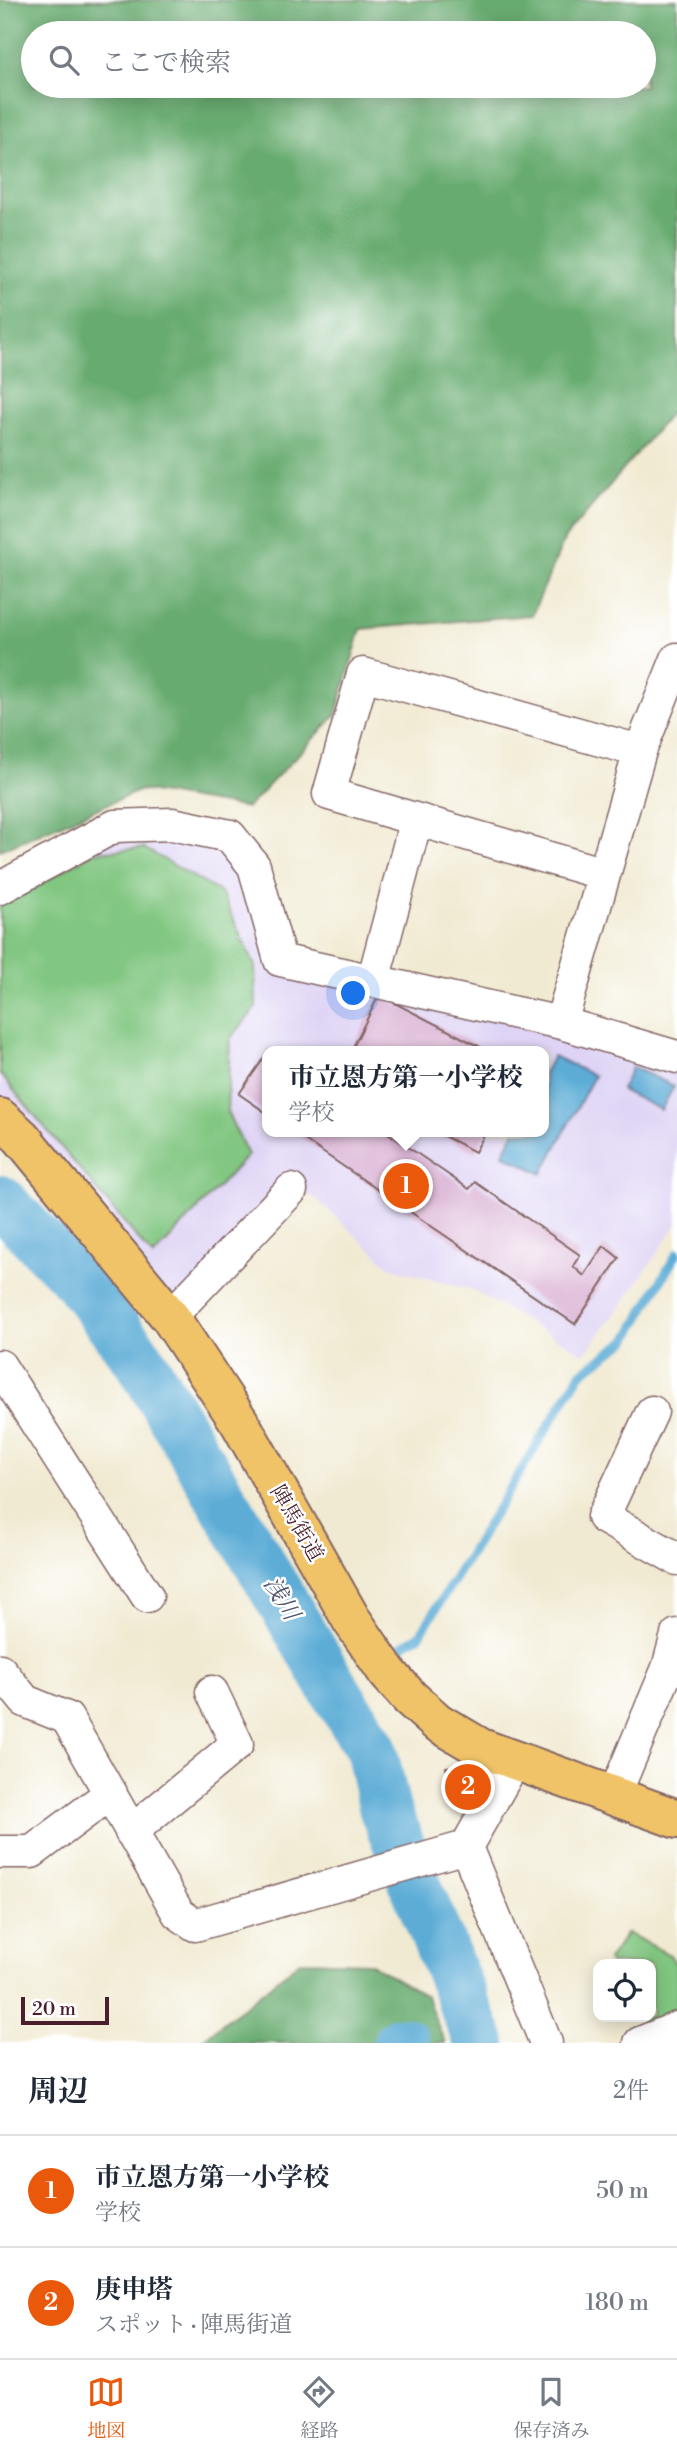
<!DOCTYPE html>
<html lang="ja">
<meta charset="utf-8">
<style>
:root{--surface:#fff;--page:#f2f2f3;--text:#1f2937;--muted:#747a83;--line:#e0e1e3;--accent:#ea580c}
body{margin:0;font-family:"Libre Bodoni","Noto Serif JP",serif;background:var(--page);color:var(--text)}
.controls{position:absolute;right:21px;bottom:21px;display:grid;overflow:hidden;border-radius:14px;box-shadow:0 4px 18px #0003}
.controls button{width:63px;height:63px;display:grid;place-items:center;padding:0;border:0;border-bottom:2px solid var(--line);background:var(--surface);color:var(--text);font:35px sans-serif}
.scale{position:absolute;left:21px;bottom:18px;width:88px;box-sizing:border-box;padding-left:7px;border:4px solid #4a1f2b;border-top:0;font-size:19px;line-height:24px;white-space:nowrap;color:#4a1f2b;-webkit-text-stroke:5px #fff;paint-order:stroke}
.you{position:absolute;left:354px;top:994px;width:24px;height:24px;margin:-18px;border:5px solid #fff;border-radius:50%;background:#1a73e8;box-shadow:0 0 0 10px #1a73e833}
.badge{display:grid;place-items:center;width:46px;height:46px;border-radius:50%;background:var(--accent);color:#fff;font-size:23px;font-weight:700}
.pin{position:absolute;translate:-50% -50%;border:4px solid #fff;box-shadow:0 2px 7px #0006}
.popup{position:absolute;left:262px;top:1046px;width:287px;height:91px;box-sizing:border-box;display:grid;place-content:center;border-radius:14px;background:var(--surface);filter:drop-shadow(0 2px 5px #0005);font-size:23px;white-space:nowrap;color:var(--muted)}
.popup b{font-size:26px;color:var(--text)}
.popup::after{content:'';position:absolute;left:50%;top:100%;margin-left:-14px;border:14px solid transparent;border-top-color:var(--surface)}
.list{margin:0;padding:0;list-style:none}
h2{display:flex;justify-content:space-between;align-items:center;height:91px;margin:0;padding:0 28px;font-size:30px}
h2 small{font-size:23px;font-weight:400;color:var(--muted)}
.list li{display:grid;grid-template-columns:46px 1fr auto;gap:21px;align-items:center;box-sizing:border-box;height:112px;padding:0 28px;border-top:2px solid var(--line)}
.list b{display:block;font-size:26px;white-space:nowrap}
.list p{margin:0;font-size:23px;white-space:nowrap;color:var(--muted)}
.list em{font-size:23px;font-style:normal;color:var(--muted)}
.icon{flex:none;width:38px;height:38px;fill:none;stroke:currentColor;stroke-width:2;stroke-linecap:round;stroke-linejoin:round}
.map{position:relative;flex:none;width:677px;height:2043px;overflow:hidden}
.search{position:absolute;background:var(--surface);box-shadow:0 4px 18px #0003;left:21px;right:21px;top:21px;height:77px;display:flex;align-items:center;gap:18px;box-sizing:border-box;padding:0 24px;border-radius:38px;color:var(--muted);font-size:26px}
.sheet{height:315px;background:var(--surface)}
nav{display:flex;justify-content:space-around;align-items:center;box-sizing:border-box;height:98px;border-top:2px solid var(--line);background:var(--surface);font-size:19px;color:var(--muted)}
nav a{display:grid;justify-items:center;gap:4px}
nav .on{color:var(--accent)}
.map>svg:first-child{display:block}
.built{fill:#dfd4f5;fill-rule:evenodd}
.green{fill:#81c681;stroke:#667256;stroke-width:2}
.forest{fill:#68ab6f;stroke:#59654d;stroke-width:2;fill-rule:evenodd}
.water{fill:#5bacd6;stroke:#526680;stroke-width:2}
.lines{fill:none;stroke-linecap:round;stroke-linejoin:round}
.stream{stroke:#5bacd6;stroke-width:9}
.river{stroke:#5bacd6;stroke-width:52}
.building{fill:#d7acd0}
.minor-casing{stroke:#846665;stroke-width:35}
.major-casing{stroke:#846665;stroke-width:42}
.path{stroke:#846665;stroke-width:4.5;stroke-dasharray:5 5;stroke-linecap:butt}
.minor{stroke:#fff;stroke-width:32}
.major{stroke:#f0c369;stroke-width:38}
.labels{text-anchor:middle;stroke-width:5;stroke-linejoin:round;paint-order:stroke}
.street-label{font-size:21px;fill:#4a1f2b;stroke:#fff}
.water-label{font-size:23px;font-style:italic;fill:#51576f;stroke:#fff}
</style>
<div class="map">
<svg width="677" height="2043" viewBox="0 0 677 2043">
<rect width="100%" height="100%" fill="#fff"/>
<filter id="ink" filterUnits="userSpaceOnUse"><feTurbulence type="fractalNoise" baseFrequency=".0143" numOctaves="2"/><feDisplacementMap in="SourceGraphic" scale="14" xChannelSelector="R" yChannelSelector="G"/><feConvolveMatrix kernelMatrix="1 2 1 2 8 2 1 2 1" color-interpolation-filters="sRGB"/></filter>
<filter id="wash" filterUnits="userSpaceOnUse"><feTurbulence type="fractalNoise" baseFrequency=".00686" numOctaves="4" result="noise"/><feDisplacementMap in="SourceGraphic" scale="28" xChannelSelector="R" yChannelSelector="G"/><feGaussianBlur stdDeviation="1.57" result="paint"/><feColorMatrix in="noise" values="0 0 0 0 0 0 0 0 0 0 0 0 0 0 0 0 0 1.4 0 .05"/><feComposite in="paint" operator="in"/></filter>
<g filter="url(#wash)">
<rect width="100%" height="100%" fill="#f1ead2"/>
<path class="built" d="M115,826l115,10 51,124 396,97v167l-55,81 -38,49 -110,-63 -83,-23 -77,-71 -23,-7 -112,118 -179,-202v-218zM268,1051h276v81h-276z"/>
<path class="green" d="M144,848l77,45 34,73 1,42 -26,31 -3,73 21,43 -95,102 -153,-183v-173l25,-8 69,-41z
M627,1933l43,22 7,11v62l-26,10 -12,-21h12v-53h-41l-2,-4z"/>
<path class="forest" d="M0,0h677v406l-112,132 -33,77 -171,14 -25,86 -89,93 -106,-18 -141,60zM33,33h611v53h-611z
M301,1961l68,2 57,33 19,47h-247z"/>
<path class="water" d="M553,1056l41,20 -52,98 -39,-20 11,-22h30v-59z
M632,1067l42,19 -13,24 -40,-20z"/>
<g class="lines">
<path class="stream" d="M392,1652l28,-17 161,-262 46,-33 50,-87
M334,1689l19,-12"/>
<path class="river" d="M0,1201l77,78 64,83 193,327 37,59 14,62 95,233
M399,2043h5"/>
</g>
<g id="blocks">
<path class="building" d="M379,995l109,56h-137z
M268,1052v62l-29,-20z
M293,1132h93l83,57 6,-7 105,73 -7,11 11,10 20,-30 15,12 -44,66z
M436,1132h50l-11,20z"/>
</g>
</g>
<g filter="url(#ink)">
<use href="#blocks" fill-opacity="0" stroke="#846665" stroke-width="2"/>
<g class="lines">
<defs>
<path id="minor" d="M640,751l37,-92
M0,888l115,-62 57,-2 58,12 24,30 26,94 281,63 116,34
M373,981l43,-161
M561,1023l79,-272 -277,-77 -34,120 275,80
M170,1317l121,-127
M0,1366l147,230
M652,1412l-49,105 74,42
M0,1670l25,31 42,17 111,195 17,12 271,-78
M514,1762l-48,85 80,196
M614,1796l54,-128 9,-33
M131,1832l106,-88 -25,-52
M0,1852h32l79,-59
M640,2043l37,-15"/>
<path id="major" d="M0,1118l21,19 149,180 70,106 111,196 36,53 23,26 27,24 44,26 196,71"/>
</defs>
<use href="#minor" class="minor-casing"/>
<use href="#major" class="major-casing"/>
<path class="path" d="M447,1766l8,36"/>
<use href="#minor" class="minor"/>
<use href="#major" class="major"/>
</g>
</g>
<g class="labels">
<g class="street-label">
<text transform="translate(297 1523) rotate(60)" y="7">陣馬街道</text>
</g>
<g class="water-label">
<text transform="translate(282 1598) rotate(59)" y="8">浅川</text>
</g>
</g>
</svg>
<div class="controls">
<button><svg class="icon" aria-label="locate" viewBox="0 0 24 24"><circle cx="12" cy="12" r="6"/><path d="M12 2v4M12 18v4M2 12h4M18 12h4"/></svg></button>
</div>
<div class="scale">20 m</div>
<div class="you"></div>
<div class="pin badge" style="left:406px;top:1186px">1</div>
<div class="popup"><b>市立恩方第一小学校</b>学校</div>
<div class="pin badge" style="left:468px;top:1787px">2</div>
<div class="search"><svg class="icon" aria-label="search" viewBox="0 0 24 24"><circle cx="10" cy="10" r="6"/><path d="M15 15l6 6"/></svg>ここで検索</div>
</div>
<section class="sheet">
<h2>周辺<small>2件</small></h2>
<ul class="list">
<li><span class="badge">1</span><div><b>市立恩方第一小学校</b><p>学校</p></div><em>50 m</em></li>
<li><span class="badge">2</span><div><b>庚申塔</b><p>スポット · 陣馬街道</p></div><em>180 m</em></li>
</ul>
</section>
<nav>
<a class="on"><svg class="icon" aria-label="map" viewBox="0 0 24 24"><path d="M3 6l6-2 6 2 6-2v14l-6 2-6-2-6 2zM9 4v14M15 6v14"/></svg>地図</a>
<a><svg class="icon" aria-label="directions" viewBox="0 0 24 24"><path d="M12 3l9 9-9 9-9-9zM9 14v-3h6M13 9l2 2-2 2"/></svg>経路</a>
<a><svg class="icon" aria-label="saved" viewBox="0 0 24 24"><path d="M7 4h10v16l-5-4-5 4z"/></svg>保存済み</a>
</nav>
